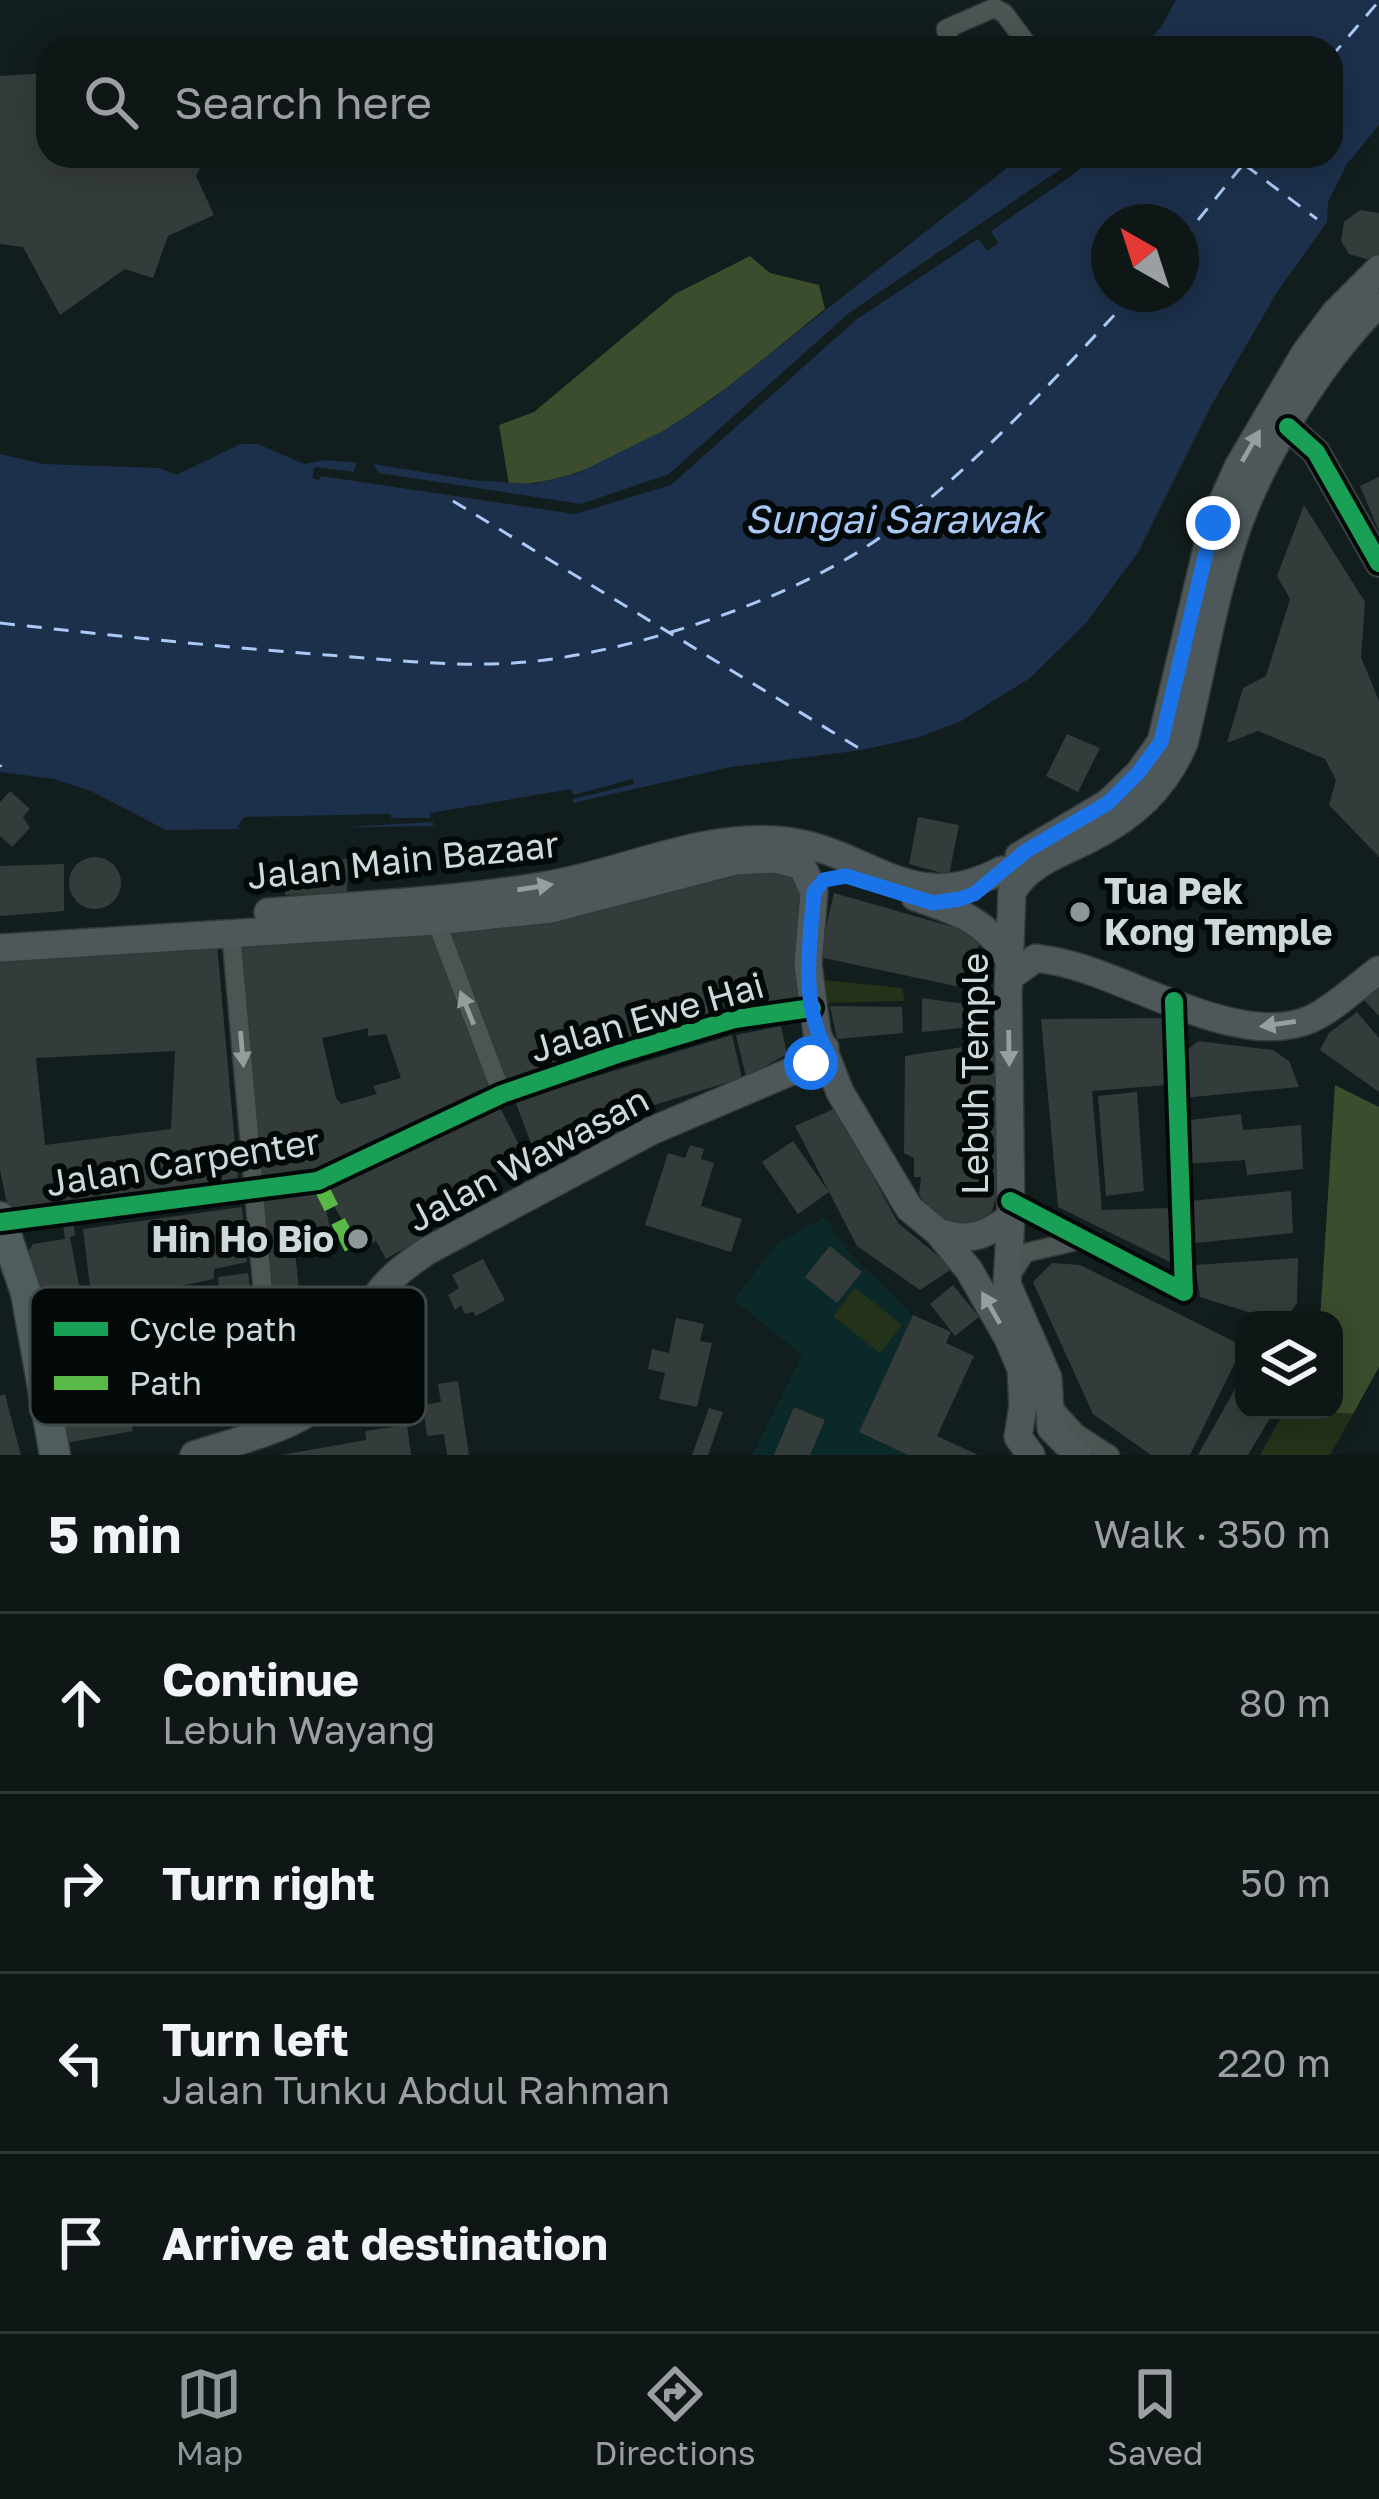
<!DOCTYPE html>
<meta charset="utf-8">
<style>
:root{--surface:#0e1616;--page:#171f1f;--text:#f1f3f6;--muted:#9b9fa1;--line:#2e3535;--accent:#8c9897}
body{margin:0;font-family:"Golos Text",sans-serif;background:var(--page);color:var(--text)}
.controls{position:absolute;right:36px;bottom:36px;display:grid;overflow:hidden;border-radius:24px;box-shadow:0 6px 30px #0003}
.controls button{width:108px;height:108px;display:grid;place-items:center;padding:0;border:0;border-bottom:3px solid var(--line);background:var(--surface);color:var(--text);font:60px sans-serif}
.compass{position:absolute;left:1091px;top:204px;width:108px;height:108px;border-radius:50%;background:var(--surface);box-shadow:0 6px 30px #0003;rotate:321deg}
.stop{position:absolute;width:36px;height:36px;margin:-27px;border:9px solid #1a73e8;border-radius:50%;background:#fff}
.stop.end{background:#1a73e8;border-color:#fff;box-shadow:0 3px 12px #0008}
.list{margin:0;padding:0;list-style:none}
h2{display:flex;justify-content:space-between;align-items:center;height:156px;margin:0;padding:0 48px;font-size:51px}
h2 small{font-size:39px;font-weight:400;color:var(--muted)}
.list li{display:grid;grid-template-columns:78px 1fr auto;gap:36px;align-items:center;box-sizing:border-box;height:180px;padding:0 48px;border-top:3px solid var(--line)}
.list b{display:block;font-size:45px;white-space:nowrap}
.list p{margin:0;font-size:39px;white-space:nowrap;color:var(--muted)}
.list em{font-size:39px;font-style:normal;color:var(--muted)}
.icon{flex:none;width:66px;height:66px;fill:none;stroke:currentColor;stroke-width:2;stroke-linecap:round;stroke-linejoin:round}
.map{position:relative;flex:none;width:1379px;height:1455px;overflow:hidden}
.search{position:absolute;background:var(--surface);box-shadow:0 6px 30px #0003;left:36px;right:36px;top:36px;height:132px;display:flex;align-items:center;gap:30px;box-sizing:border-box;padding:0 42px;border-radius:36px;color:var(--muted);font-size:45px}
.sheet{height:876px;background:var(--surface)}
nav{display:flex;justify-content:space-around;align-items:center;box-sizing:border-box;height:168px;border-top:3px solid var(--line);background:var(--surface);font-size:33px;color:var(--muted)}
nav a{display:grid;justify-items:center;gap:6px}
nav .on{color:var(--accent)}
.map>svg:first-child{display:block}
.built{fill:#0c2929}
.green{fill:#24321a}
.forest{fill:#3b4d2d}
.water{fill:#1d304b;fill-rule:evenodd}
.pier{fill:#121d1d}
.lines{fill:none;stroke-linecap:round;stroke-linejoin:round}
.ferry{stroke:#aac9f6;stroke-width:3;stroke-dasharray:15 12;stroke-linecap:butt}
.building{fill:#343c3b;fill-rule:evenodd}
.street-casing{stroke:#313939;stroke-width:21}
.secondary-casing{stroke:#313939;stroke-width:30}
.primary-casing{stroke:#313939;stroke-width:33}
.street{stroke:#4c5454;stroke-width:18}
.secondary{stroke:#4e585a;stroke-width:27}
.primary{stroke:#4f5d5f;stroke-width:30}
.quiet{stroke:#58b947;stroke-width:15;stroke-dasharray:30 15;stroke-linecap:butt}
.cycleway-casing{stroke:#030909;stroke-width:26}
.cycleway{stroke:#1a9f57;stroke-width:18}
.oneway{fill:#94a0a0}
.oneway2{fill:#949e9d}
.route{stroke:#1a73e8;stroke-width:15}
.poi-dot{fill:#8c9897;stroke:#030909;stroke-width:4.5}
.labels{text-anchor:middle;stroke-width:12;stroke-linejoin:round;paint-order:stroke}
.street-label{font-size:36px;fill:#cedad9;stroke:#030909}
.poi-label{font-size:36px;font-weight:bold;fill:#cedad9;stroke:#030909;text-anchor:start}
.water-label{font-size:39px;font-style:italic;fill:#aac9f6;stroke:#030909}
.key{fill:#030909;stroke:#404847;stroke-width:3}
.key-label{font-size:33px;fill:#cedad9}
</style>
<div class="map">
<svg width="1379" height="1455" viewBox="0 0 1379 1455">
<rect width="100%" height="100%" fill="#121d1d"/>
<path class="built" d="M825,1217l24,36 64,62 -54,117 49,23h-156l50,-100 -68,-55 43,-57z"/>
<path class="green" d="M824,980l78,8 3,13 -79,2z
M855,1288l47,37 -22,28 -47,-37z
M1285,1410l68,4 -23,41h-70z"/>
<path class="forest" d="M750,256l20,17 49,12 6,24c-86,69 -201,173 -316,176l-10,-60 35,-13 141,-118z
M1335,1085l44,22v260l-26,47 -56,-4h37v-90h-14z"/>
<path class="water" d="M1176,0h203v125l-32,39 -19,38 -1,20 -50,70 -67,116 -71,143 -53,72 -56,55 -69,43 -41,16 -58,13 -131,17 -158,36 -140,23 -267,4 -75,-39 -37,-12 -54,-7v-318l43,10 116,4 17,7 65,-31h17l46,20 21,-4 48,4 99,16 62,4 44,-11 89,-44 44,-29 301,-236 27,-8h292v-108h-189l19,-21zM1109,222h72v72h-72z"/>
<path class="pier" d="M1080,156h14l-20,18 -83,57 7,12 -10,8 -10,-12 -121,80 -186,166 -96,29 -254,-38 -2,4 -7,-2 3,-11 39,5 3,-10 16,2 6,9 202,31 88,-30 180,-161z
M633,779l1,5 -61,15v4l-140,23v-4l-156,9h-33l-7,-4 7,-10 147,-3v4h39v-5l141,-24 2,6z"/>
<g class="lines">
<path class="ferry" d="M1331,57l48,-56
M1245,165l72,54
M1181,241l69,-85
M453,501l409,249
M0,623c109,12 218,24 327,32 66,5 134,13 200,7 108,-10 271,-64 358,-128 93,-69 170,-156 249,-240
M0,765l1,2"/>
</g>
<path class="building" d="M48,73v83h158l-10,20 18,39 -46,21 -15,42 -28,-9 -65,46 -37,-68 -23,-3v-168z
M567,156h51l-4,11 -22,-8 -3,7z
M1360,210l19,3v44l-10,3 -20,-6 -8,-13 3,-19z
M1379,477v54l-19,-45z
M1304,505l61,97 -4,55 18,44v156l-50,-52 7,-25 -11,-21 -67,-28 -31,12 16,-55 23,-12 24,-77 -13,-23z
M1067,734l33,14 -22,44 -32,-16z
M10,791l20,18 -7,8 7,11 -18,19 -12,-11v-34z
M918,817l41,8 -10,50 -40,-11z
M69 883a26 26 0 1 1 52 0a26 26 0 1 1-52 0Z
M348,859l-1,34 -62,2v-35z
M64,864v47l-64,5v-50z
M763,870l37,7 1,124 -68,12 -228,70 -58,-151 108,-9 165,-47z
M834,893l147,42 -12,54 -150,-32z
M433,932l59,158 -198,94 -36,5 -23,-242zM368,1028v8l18,-2 15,44 -28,8 4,8 -36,10 -5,-6 -14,-60z
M217,944l22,246 -167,18 3,28 -5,1 27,143 25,-4 11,55 -73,13 -38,-182 11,-18 32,-5 -4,-29 -52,3 -9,-43v-207zM175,1051l-4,78 -126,16 -9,-87z
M1379,987v29l-16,-17z
M922,998l71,10 -2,17 -69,7z
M830,1006l72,1 1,26 -66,6z
M1357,1012l22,26v54l-59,-42 9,-17z
M1167,1018v67l-75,6 10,119 70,-2v55l-114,-56 -17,-188z
M781,1026l6,28 -41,23 -10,-42z
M732,1035l10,43 -140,43 -3,7 -65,23 -19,-50z
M1198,1041l75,9 16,11 10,26 -117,11 -3,-41z
M994,1042l2,155 -4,14 -16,13 -19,1 -17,-5 -12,-11 -9,-15 2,-17h-7v-19l-10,-5 1,-97z
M1137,1092l7,99 -38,5 -8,-100z
M499,1106l25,48 -103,65 3,18 -38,22 -10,-18 -16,10 -34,-59z
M836,1108l62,115 55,45 -33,22 -63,-44 -62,-120z
M1241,1114l2,16 58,-5 2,44 -56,6 -2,-15 -59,4 -4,-43z
M793,1141l36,51 -31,22 -36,-52z
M690,1145l14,4 -3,10 13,4 -13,43 41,13 -11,33 -86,-27 23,-72 17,5z
M1291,1191l2,42 -98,10 -5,-42z
M322,1192l10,45 -38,5 16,152 -32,6 -16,-200z
M242,1207l5,55 -33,7v10l-58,12 -1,8 -62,13 -10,-83z
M830,1246l32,26 -25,31 -32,-26z
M1298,1258l-1,45 -8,11 -15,6 -74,-23 -5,-32z
M483,1259l22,41 -29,16 -3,-4 -8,2 -4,-9 -6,5 -7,-15 11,-7 -7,-13z
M1052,1263l28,2 163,81 -53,109h-39l-58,-41 -60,-132z
M248,1273l17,127 -39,5 -8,-128z
M953,1285l26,32 -24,19 -25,-32z
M913,1315l38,17 -5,11 28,13 -37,80 41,19h-70l-49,-23z
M676,1318l28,6 -4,17 12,2 -15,64 -38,-8 6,-26 -17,-4 4,-20 17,4z
M1240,1380l4,2v28h31l-27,45h-50z
M458,1381l11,74h-22l-3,-21 -17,2 -4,-31 18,-3 -3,-18z
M5,1394l5,20 11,41h-21v-59z
M794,1407l31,13 -15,35h-36z
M709,1408l14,4 -15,43h-16z
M407,1425l4,30h-130l85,-15 -1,-9z"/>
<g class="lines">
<defs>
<path id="street" d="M951,48l-5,-19 48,-21 10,5 26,35
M436,921l66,173
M231,932l44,496
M1010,1201l174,91 -10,-291
M1,1222l317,-41 184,-87 116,-40 117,-35 77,-11
M1010,1277l15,-24 55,-13
M1050,1404l26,29 34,22"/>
<path id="secondary" d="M1288,427l28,25 63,111
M1019,856l89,-53 31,-30 22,-31 52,-219 25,-56 67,-114 30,-40 44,-44
M915,897c40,14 71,22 93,61
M268,912c91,-7 183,-11 274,-26 79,-12 152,-51 233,-46 91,5 132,81 227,30
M0,948l436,-27 115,-12 184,-48 41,-2 26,7 12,26 -6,72 9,69 23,59 69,116 29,24 31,38 39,68 13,31 2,37 -5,31 13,18
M1008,978l28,-20 18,3c75,14 184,90 257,58 24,-11 47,-34 68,-49
M938,1232c31,10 46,5 73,-15
M194,1455c44,-15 103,-26 136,-60 24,-25 28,-63 43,-93 12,-22 34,-37 54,-51l224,-120 160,-68 14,-15
M1078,1455l-27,-27 -3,-50 -41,-94 4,-67 -3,-223 4,-102c17,-30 51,-39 79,-54 43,-22 74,-50 93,-95 17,-68 28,-139 50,-206 25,-77 87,-177 145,-234"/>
<path id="primary" d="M0,1217l26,76 29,162"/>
</defs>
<use href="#street" class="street-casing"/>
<use href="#secondary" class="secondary-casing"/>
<use href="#primary" class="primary-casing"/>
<use href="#street" class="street"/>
<use href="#secondary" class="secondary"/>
<use href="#primary" class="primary"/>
<path class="quiet" d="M318,1181l38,76"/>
<defs>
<path id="cycleway" d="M1288,427l28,25 63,111
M1010,1201l174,91 -10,-291
M1,1222l317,-41 184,-87 116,-40 117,-35 77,-11"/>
</defs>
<use href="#cycleway" class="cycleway-casing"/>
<use href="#cycleway" class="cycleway"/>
</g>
<defs><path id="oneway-solid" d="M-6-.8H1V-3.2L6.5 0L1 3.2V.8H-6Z" transform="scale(3)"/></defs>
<g class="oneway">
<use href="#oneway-solid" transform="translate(1251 446) rotate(-60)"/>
<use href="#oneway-solid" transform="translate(535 887) rotate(-9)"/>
<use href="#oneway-solid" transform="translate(1278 1024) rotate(172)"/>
<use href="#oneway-solid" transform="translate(1009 1048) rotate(89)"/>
<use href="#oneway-solid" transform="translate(991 1308) rotate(-120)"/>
</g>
<g class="oneway2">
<use href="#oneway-solid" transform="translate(467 1008) rotate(-112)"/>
<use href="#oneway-solid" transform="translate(242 1049) rotate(85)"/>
</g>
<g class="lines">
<path class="route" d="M811,1063l14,-15c-25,-48 -15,-104 -11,-156l10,-12 22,-4 87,27 27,-4 14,-5 52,-43 82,-48 30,-30 23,-31 52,-219"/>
</g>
<g class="poi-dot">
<circle cx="1080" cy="912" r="12"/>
<circle cx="358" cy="1239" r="12"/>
</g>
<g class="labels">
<g class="street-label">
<text transform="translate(403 860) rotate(-6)" y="13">Jalan Main Bazaar</text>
<text transform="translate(647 1017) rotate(-16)" y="13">Jalan Ewe Hai</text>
<text transform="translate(975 1074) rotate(-90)" y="13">Lebuh Temple</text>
<text transform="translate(528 1159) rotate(-28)" y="13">Jalan Wawasan</text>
<text transform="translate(183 1162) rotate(-9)" y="13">Jalan Carpenter</text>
</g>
<g class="poi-label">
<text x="1104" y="904">Tua Pek<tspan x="1104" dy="41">Kong Temple</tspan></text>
<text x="334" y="1252" text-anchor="end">Hin Ho Bio</text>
</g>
<g class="water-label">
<text x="893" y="533">Sungai Sarawak</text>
</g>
</g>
<rect x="30" y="1287" width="396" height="138" rx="18" class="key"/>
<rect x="54" y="1322" width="54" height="14" fill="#1a9f57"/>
<rect x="54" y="1376" width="54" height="14" fill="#58b947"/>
<g class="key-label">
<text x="129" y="1341">Cycle path</text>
<text x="129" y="1395">Path</text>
</g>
</svg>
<div class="controls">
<button><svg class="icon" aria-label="layers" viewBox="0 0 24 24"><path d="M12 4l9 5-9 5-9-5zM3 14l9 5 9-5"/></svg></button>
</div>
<svg class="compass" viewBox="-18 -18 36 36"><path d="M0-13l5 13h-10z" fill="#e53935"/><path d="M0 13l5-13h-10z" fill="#9b9fa1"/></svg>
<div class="stop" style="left:811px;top:1063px"></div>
<div class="stop end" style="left:1213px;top:523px"></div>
<div class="search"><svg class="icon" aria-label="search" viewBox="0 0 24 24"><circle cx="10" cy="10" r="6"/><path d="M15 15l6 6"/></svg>Search here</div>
</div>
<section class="sheet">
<h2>5 min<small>Walk · 350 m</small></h2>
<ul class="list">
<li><svg class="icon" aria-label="ahead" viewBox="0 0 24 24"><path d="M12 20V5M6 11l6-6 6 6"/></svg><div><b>Continue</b><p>Lebuh Wayang</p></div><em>80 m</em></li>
<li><svg class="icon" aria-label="right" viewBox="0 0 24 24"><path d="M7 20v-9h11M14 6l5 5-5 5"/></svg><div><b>Turn right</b></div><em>50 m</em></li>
<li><svg class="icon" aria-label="left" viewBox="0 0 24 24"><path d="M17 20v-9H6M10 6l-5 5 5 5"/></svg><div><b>Turn left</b><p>Jalan Tunku Abdul Rahman</p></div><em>220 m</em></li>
<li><svg class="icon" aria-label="arrive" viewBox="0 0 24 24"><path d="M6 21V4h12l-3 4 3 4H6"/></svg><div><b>Arrive at destination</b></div></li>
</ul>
</section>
<nav>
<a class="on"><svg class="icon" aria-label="map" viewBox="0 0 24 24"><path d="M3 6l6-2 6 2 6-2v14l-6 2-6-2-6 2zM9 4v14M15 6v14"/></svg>Map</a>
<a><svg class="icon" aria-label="directions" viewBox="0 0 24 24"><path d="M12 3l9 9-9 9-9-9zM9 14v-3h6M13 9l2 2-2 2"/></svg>Directions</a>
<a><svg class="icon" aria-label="saved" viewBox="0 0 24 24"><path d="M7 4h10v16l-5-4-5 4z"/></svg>Saved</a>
</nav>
